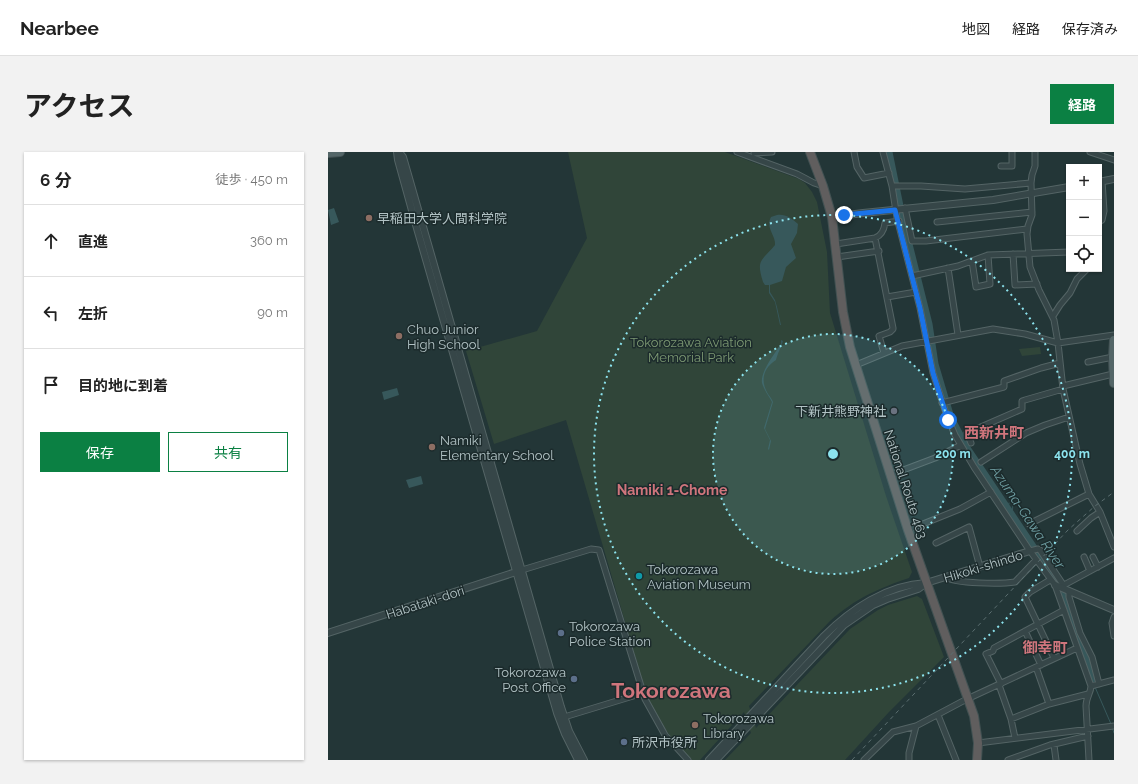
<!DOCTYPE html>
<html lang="ja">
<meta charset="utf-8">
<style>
:root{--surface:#fff;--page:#f2f2f2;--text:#222;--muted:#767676;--line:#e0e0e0;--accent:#0b8043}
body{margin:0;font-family:Raleway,"Noto Sans JP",sans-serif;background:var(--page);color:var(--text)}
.controls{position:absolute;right:12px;top:12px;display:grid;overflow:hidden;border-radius:0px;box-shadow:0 1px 3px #0004}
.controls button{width:36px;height:36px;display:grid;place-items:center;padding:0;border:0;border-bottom:1px solid var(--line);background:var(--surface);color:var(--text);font:20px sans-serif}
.stop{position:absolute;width:12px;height:12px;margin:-9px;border:3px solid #1a73e8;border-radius:50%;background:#fff}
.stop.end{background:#1a73e8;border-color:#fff;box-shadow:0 1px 4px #0008}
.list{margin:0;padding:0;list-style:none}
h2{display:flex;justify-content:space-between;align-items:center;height:52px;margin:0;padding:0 16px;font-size:17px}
h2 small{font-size:13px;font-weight:400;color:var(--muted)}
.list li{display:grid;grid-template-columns:26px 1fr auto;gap:12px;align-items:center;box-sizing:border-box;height:72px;padding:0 16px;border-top:1px solid var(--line)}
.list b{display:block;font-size:15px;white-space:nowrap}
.list em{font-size:13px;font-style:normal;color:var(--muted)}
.actions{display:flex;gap:8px;padding:12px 16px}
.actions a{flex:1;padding:9px 0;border:1px solid var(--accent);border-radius:0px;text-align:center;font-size:14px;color:var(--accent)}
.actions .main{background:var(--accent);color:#fff}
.icon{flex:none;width:22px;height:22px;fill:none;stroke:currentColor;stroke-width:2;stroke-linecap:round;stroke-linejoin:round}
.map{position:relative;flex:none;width:786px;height:608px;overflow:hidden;border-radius:0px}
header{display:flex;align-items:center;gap:24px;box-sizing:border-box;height:56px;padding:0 20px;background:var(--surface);border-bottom:1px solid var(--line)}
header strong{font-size:19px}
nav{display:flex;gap:22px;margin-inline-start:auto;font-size:14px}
.intro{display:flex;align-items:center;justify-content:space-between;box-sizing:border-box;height:96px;padding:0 24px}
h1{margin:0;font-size:28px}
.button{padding:10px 18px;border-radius:0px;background:var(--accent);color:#fff;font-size:14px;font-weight:700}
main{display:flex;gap:24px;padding:0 24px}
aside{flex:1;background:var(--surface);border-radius:0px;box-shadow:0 1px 3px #0004}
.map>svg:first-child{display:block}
.green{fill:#304539}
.water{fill:#37585b}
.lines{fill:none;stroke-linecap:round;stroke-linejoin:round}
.stream{stroke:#37585b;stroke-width:1}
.river{stroke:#37585b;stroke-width:7}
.minor-casing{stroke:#546465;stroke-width:7}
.tertiary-casing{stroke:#546465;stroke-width:8}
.primary-casing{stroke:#435254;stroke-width:10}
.trunk-casing{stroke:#415152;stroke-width:10}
.minor{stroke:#364648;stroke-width:5}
.tertiary{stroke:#364648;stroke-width:6}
.primary{stroke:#546668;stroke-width:8}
.trunk{stroke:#605e5e;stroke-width:8}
.rail{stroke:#5b6e70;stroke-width:1;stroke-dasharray:4 4;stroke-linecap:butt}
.route{stroke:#1a73e8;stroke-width:5}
.ring{fill:none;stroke:#8ce3ee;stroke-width:2;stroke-dasharray:2 4}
.education-dot{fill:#8d6e63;stroke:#1c2b2c;stroke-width:1.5}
.worship-dot{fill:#6b7280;stroke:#1c2b2c;stroke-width:1.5}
.culture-dot{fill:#0f9aa8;stroke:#1c2b2c;stroke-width:1.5}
.service-dot{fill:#5c6f8a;stroke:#1c2b2c;stroke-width:1.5}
.labels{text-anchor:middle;stroke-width:3;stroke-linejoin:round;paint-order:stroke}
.poi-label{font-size:13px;fill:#b1c2c4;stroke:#1c2b2c;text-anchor:start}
.park-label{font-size:13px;fill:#7c9872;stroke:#1c2b2c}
.street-label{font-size:13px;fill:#b1c2c4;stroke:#1c2b2c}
.neighbourhood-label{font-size:14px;font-weight:bold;fill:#cf757c;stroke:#1c2b2c}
.water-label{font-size:14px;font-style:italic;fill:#6d9ca0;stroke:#1c2b2c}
.quarter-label{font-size:15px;font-weight:bold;fill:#cf757c;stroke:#1c2b2c}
.town-label{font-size:21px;font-weight:bold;fill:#cf757c;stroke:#1c2b2c}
.centre{fill:#8ce3ee;stroke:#1c2b2c;stroke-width:2}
.ring-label{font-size:12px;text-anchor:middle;font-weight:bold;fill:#8ce3ee;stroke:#1c2b2c;stroke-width:3;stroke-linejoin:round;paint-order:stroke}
</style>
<header>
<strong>Nearbee</strong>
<nav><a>地図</a><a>経路</a><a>保存済み</a></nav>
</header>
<div class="intro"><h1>アクセス</h1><a class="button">経路</a></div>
<main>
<aside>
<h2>6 分<small>徒歩 · 450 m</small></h2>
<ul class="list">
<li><svg class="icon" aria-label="ahead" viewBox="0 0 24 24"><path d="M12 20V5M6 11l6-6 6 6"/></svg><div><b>直進</b></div><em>360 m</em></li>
<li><svg class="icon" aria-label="left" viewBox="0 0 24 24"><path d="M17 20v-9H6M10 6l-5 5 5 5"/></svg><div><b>左折</b></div><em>90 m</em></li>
<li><svg class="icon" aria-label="arrive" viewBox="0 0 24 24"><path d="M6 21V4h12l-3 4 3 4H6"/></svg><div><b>目的地に到着</b></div></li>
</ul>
<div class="actions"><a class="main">保存</a><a>共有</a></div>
</aside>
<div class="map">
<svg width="786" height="608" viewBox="0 0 786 608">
<rect width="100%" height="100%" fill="#233637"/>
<path class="green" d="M240,0h157l74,27 6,4 7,9 5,10 10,50 3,61 56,183 26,76 -3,6c-32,11 -53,20 -79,43l-81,85 7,22 94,-99 28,-19 10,-5 29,-9 5,3 22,58 -55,55 -44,48h-120l26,-27 -7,-21 -44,48h-8c-21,-20 -37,-43 -47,-70l-79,-270 -72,24 -28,-93 71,-20 50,-93z
M712,195l1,7 -19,2 -3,-7z"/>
<path class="water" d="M6,56l5,14 -8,3 -3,-15z
M449,63c9,-1 14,3 21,9l-1,9 -6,11 5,14 -10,9 -4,14 -12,4v7l5,8 2,7 4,18h-1l-5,-23 -6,-9v-8h-4l-2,-3c-7,-23 -2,-20 12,-37 1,-10 -10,-17 -4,-28z
M453,188l2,1c-2,7 -5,11 -7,19 -13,8 -16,21 -8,34 2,3 4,5 5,8l-8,27 6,12 -2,9 -1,-1 2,-9 -6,-12 8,-26c-3,-6 -8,-12 -10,-19 -2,-11 13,-30 19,-39z
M69,236l2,7 -15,5 -2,-8z
M93,324l2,8 -14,4 -3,-8z"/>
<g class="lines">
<path class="stream" d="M680,358l1,-7
M684,364l1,-13
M767,535l16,37
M784,575l2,6"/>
<path class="river" d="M561,0l13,64 27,108 6,40 16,54 16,30 88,131 12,22 14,41 6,14 7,29"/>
<defs>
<path id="minor" d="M409,0l60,22 17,9 9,3
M526,0l3,15 7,11 25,-5
M555,0l9,34 5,32 23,90 13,65 14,43 8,19 19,32 56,84 25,34 36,101c0,7 -5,11 -5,20l3,54
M707,0v14l-3,9 -1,8 1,32 -4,11 -1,8 3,33 9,23 15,30 4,23 5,46 17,75 9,30 11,18 14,35
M762,0l24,8
M426,1l18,-1
M673,14h11v-14
M564,34h29l44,3 66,-6
M577,56l7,33h14l101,-12
M609,70l95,-10
M771,70l3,-2 2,-9 -2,-30
M547,86l18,90v1l-3,3 -11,4 5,17
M508,92l39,-6c7,-3 9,-8 10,-15l14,-2
M685,102l2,31 22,-1
M509,105l42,-6
M644,109l4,26 14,-3 -2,-29
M620,116l10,67
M584,124l46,-10 30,-11 81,-3
M559,145l29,-5
M725,164l7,-11 10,-12 7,-14 10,-10
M760,210l25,-5
M528,213l46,-19 91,-17 32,5 33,9 56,-8
M735,234l50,-12
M614,251l62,-16v-6l37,-13 19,-5
M643,291l-4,-10 55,-24v-8l3,-1 38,-11
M653,310l45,-29 19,-8 24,-8
M562,323l45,-17 26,-13
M701,372l60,-30
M580,378l52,-21 31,-17
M749,379l14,-13 9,-6
M608,391l33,-16 11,40
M702,399l8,-2 2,1 22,33 1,5
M756,405l6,14
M765,405l5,10
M194,418l69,-21 8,1 46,149 20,36 23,25
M618,425c9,7 56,7 69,5l21,-22
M722,428l-20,12 -5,5 29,61
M735,436l1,-3 50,-27
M741,439v6l11,36 12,24 7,27
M786,465l-2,6 2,13
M697,479l16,34
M708,515l13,37
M673,532l-15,-30 7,-3 1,-3 70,-38
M671,533l12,34 4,19
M763,534l23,-6
M610,563l18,45
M233,566l82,-25
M683,567l38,-15 39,-10
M650,591l136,-17
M726,593l2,15
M536,608l29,-28 23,-6 49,-26 112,-52
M581,608v-7l7,-27
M680,608l42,-15 38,-9"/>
<path id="tertiary" d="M69,0l1,8 18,65 141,488 8,21 13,26
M71,0l4,5 158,550 8,24 15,29
M771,30l15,-3
M504,65l31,-4 130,-13 76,-13
M727,433l59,25
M0,481l191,-62
M381,608l115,-124c27,-27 63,-51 102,-53l104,-32
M388,608l128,-135 29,-20 14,-6 31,-10 7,-5"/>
<path id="primary" d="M0,1l12,-1
M786,188l-1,17 1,26"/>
<path id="trunk" d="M482,0l13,34 9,31 11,95 7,35 58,183 66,186 4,27 -1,17"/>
</defs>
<use href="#minor" class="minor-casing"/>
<use href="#tertiary" class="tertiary-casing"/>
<use href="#primary" class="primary-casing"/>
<use href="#trunk" class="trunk-casing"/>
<use href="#minor" class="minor"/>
<use href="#tertiary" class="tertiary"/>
<use href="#primary" class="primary"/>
<use href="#trunk" class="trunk"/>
<path class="rail" d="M524,608l216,-230 27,-24 19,-14"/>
</g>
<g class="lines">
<path class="route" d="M516,63l51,-5 25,98 13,65 15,47"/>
</g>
<circle cx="505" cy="302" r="120" fill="#8ce3ee" fill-opacity=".12"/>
<g class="ring">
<circle cx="505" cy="302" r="120"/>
<circle cx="505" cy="302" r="239"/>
</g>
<g class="education-dot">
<circle cx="41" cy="66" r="4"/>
<circle cx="71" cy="184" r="4"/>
<circle cx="104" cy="295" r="4"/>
<circle cx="367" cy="573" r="4"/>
</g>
<circle class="worship-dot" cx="566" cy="259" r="4"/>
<circle class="culture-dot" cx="311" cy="424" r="4"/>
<g class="service-dot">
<circle cx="233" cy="481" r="4"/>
<circle cx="246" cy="527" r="4"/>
<circle cx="296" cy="590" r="4"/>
</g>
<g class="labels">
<g class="poi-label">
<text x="49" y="71">早稲田大学人間科学院</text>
<text x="79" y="182">Chuo Junior<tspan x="79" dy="15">High School</tspan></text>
<text x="558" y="264" text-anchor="end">下新井熊野神社</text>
<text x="112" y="293">Namiki<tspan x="112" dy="15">Elementary School</tspan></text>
<text x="319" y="422">Tokorozawa<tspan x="319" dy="15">Aviation Museum</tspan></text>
<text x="241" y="479">Tokorozawa<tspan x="241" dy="15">Police Station</tspan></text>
<text x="238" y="525" text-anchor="end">Tokorozawa<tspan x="238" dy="15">Post Office</tspan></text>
<text x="375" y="571">Tokorozawa<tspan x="375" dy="15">Library</tspan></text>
<text x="304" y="595">所沢市役所</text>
</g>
<g class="park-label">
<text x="363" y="195">Tokorozawa Aviation<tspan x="363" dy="15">Memorial Park</tspan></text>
</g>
<g class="street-label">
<text transform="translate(578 332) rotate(72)" y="5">National Route 463</text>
<text transform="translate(655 414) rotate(-17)" y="5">Hikoki-shindo</text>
<text transform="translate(97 450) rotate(-18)" y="5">Habataki-dori</text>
</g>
<g class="neighbourhood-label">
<text x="344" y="343">Namiki 1-Chome</text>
</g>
<g class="water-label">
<text transform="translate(700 365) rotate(56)" y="5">Azuma-Gawa River</text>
</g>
<g class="quarter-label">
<text x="666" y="286">西新井町</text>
<text x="717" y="501">御幸町</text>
</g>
<g class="town-label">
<text x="343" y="546">Tokorozawa</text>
</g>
</g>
<circle cx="505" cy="302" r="6" class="centre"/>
<g class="ring-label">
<text x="625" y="306">200 m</text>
<text x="744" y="306">400 m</text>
</g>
</svg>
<div class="controls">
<button>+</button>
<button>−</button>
<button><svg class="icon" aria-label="locate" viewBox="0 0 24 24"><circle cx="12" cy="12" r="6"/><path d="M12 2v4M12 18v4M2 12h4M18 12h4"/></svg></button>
</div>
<div class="stop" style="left:620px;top:268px"></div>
<div class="stop end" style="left:516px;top:63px"></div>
</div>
</main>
